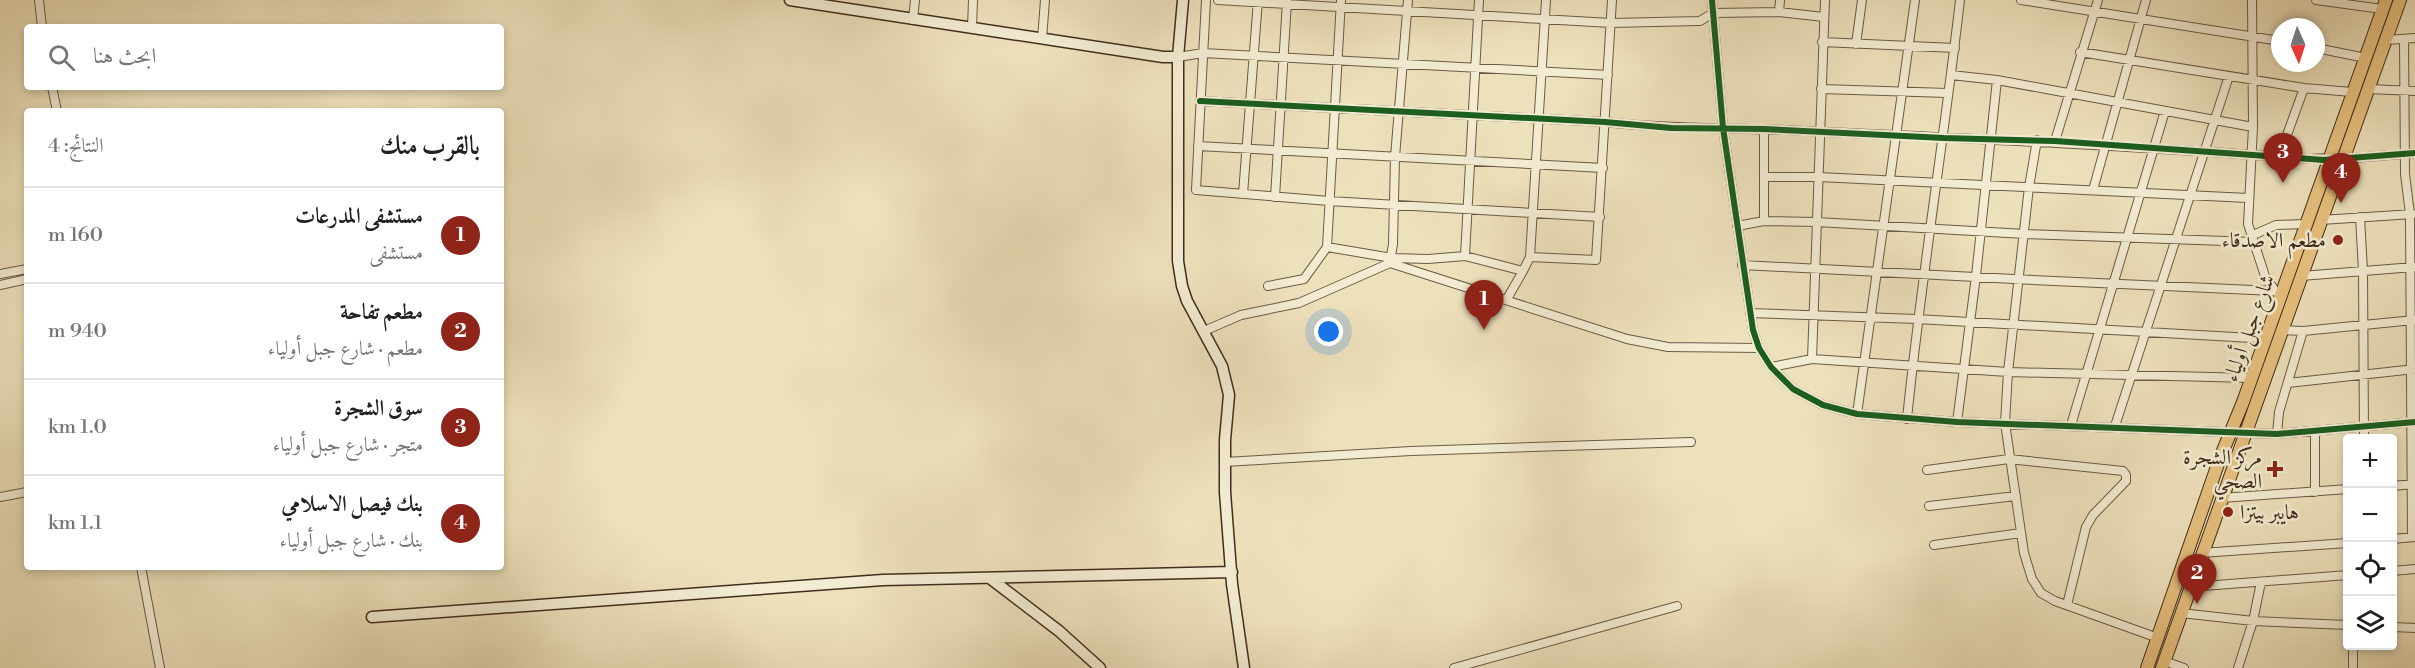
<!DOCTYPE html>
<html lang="ar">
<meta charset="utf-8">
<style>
:root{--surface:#fff;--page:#f2f2f2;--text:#202124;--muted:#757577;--line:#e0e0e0;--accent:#8f2418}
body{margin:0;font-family:"Libre Bodoni",Amiri,serif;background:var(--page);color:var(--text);direction:rtl}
.controls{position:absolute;right:18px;bottom:18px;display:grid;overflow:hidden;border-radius:6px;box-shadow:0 3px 9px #0003}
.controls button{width:54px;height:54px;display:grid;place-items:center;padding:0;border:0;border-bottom:2px solid var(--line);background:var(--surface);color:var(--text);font:30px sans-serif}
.compass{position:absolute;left:2271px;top:18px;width:54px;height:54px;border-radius:50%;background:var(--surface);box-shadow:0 3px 9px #0003;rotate:177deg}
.you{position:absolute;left:1329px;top:332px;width:21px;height:21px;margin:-15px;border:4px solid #fff;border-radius:50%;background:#1a73e8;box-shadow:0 0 0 9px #1a73e833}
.badge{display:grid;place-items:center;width:39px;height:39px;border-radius:50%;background:var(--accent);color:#fff;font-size:20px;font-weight:700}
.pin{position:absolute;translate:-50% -50px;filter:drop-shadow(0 2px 3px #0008)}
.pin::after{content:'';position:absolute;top:32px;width:21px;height:18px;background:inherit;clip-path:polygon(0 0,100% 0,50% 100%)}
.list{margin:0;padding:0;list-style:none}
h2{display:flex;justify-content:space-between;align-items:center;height:78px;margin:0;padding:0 24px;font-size:26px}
h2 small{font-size:20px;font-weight:400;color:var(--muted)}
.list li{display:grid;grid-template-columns:39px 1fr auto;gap:18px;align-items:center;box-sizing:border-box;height:96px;padding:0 24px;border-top:2px solid var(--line)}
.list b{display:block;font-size:22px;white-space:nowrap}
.list p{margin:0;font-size:20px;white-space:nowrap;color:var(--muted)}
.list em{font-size:20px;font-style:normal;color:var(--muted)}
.icon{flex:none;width:33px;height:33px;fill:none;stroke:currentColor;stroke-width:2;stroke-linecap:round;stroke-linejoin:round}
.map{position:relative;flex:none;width:2415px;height:668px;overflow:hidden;direction:ltr}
.search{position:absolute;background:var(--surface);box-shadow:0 3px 9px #0003;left:24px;top:24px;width:480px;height:66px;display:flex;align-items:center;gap:15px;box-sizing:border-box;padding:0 21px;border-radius:6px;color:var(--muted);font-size:22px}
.panel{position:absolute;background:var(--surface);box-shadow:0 3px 9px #0003;left:24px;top:108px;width:480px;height:462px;border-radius:6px;direction:rtl}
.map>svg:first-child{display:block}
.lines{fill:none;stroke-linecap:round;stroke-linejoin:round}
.street-casing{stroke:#6b5a44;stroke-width:10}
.secondary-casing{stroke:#402d1c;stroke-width:13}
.primary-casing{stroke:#402d1c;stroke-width:14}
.street{stroke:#f3ecd3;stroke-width:8}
.secondary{stroke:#f3ecd3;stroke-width:10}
.primary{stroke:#e6c07e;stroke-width:12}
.cycleway-casing{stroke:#f3ecd3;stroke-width:10}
.cycleway{stroke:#1b5e20;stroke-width:6}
.poi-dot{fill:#8f2418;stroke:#f3ecd3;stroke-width:2}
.labels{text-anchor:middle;stroke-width:5;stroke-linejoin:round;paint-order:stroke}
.poi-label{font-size:21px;fill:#402d1c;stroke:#f3ecd3;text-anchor:end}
.street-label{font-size:21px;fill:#402d1c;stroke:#f3ecd3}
</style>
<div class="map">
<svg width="2415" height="668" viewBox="0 0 2415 668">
<rect width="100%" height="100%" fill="#ede1bc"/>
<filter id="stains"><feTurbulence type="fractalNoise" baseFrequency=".00333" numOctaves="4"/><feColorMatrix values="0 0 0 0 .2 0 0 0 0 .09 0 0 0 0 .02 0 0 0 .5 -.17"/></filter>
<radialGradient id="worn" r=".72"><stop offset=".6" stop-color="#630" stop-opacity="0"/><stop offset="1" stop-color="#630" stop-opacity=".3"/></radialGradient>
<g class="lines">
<defs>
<path id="street" d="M39,0l3,27
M1206,0l-10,190 133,11 271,16
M1218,0l393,23 89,-2 13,-8 66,-1 45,5
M1712,0l11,128 30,202 6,18 12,19 22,22 30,16 34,9 100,8 320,12 138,-12
M2021,0l259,41
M2252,0l1,127 -5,97 17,52 11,16
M2316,0l66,9
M1779,12l1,-12
M913,20l2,-20
M972,28l1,-28
M1042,39l3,-39
M2404,39l1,135 5,40 2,323
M2386,40l29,-2
M1822,42l133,6
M1856,44l6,-44
M2316,48l50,10
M2080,52l224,36 48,4
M1178,57l25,-4 405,22
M1951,75l46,5 256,47
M52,87l5,24
M1821,89l127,4
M2368,89l47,2
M1200,101l405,21c67,8 133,5 200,9 168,8 336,15 503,28l22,-1
M2037,140l-8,47 -21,185 -3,51 19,130 8,26 9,14 14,8 103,37
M2055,141l43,-141
M1198,146l405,22
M2279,157l25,-69
M2342,159l73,-6
M1764,177h55l429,21
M2093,190l53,-190
M1243,194l15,-194
M1275,197l12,-196
M2360,217l3,54 1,167
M2321,220l92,-6
M1764,221l53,1 208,12 229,8
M1737,226l27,-5v-92
M2251,236l25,-11 27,-1 2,-2
M1327,247l14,-247
M1465,256l14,-256
M1530,257l16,-257
M1390,262l3,-18 2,-87 13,-157
M1742,265c178,9 355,19 533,26
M0,274l27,-5
M2301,276l113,-9
M0,285l27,-6
M1268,286l36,-7 23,-32 65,11 36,1 37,-3 58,15 7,-14 66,3 16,-260
M1507,299l16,-28
M1750,313l167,6 335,19 14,-4
M2281,330l22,1 111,-11
M1204,331l37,-16 58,-12 91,-40 237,76 41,8 91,1
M1812,359l13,-359
M1771,367l41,-8 196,13 243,6
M2288,383l127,-14
M1857,414l58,-414
M1907,419c14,-140 37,-279 53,-419
M1957,422l19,-146 21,-196
M2071,425l94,-314
M2115,426l114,-350
M2315,431v61
M2277,434l2,-22 24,-81
M1225,462l186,-11 280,-9
M1927,470l82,-11 114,12 3,4v6l-33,34 -7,12 -19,78
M2392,486l22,-2
M0,497l27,-5
M2221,498l127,-9
M1929,506l87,-10
M2392,539l23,-2
M1934,545l87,-12
M2201,553l147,-10
M141,567l19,101
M2392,571l23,-2
M2190,587l158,-12
M2181,613l72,8 95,4
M2392,627l23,1
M2164,661l20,7
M1454,668l223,-62
M2238,668l15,-47 8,-39
M2353,668v-22"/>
<path id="secondary" d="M790,0l373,57h15
M1183,0l-5,57v204l4,25 5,15 35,65 7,29 -4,45v52l7,92 12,84
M991,579l68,52 41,37
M372,617l511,-37 349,-8"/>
<path id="primary" d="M2147,668l73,-210 23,-56 143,-402
M2162,668l238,-668"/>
</defs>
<use href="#street" class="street-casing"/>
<use href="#secondary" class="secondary-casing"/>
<use href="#primary" class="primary-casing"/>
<use href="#street" class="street"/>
<use href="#secondary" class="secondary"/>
<use href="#primary" class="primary"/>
<defs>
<path id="cycleway" d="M1712,0l11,128 30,202 6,18 12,19 22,22 30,16 34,9 100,8 320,12 138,-12
M1200,101l405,21 66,6 93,1 180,9 111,3 269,19 91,-7"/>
</defs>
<use href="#cycleway" class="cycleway-casing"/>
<use href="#cycleway" class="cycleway"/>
</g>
<g class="poi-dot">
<circle cx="2338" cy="240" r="6"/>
<path d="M2272 460h6v6h6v6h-6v6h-6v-6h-6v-6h6z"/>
<circle cx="2228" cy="512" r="6"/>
</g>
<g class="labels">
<g class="poi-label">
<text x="2326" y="247">مطعم الاصدقاء</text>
<text x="2262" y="464">مركز الشجرة<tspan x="2262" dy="24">الصحي</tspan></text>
<text x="2240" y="519" text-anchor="start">هايبر بيتزا</text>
</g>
<g class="street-label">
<text transform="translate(2249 328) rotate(-70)" y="7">شارع جبل أولياء</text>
</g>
</g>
<rect width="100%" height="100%" filter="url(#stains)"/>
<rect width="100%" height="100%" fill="url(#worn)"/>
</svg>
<div class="controls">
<button>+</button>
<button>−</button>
<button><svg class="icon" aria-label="locate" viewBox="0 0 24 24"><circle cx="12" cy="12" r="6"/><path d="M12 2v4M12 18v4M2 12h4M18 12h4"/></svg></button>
<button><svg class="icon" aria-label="layers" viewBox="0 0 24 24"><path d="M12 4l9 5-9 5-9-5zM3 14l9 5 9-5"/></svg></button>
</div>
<svg class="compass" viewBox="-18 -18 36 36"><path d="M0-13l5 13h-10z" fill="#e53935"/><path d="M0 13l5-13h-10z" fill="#757577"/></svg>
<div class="you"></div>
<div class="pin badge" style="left:1484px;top:330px">1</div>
<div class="pin badge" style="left:2197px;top:604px">2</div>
<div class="pin badge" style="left:2283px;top:183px">3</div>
<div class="pin badge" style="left:2341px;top:203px">4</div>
<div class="search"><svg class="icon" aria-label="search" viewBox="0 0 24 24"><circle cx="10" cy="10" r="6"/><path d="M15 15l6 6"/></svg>ابحث هنا</div>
<section class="panel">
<h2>بالقرب منك<small>النتائج: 4</small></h2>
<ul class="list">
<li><span class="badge">1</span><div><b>مستشفى المدرعات</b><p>مستشفى</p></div><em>160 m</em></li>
<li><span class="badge">2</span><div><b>مطعم تفاحة</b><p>مطعم · شارع جبل أولياء</p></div><em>940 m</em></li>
<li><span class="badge">3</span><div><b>سوق الشجرة</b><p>متجر · شارع جبل أولياء</p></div><em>1.0 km</em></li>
<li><span class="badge">4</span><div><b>بنك فيصل الاسلامي</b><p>بنك · شارع جبل أولياء</p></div><em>1.1 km</em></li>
</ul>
</section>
</div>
